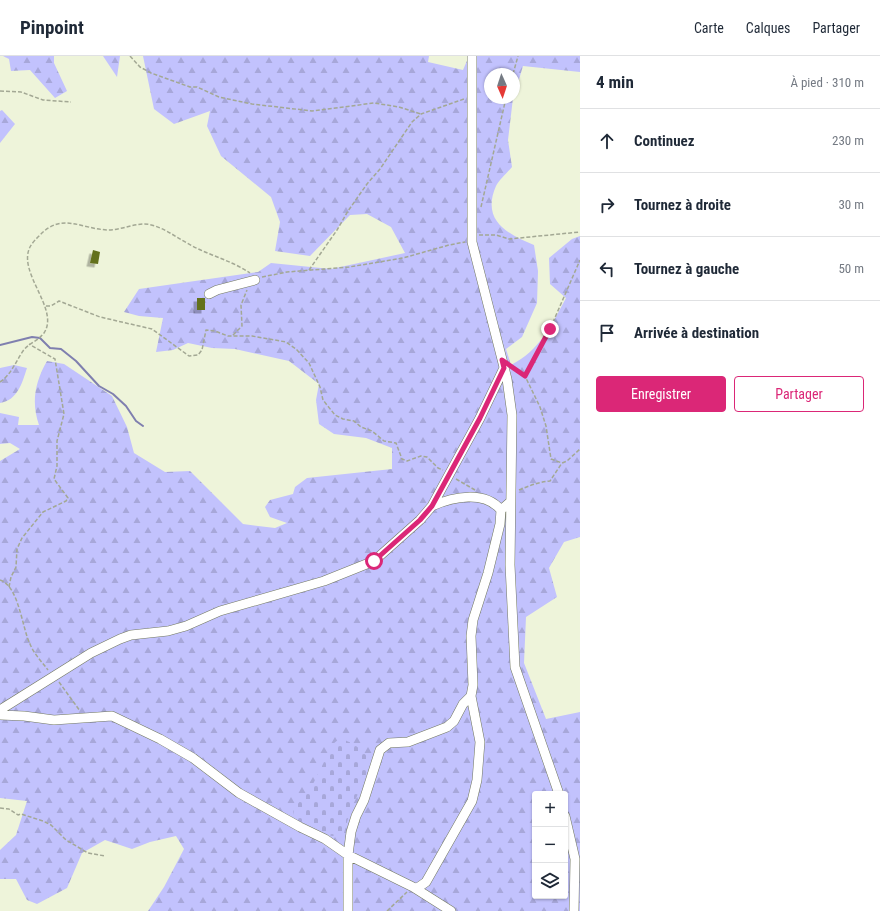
<!DOCTYPE html>
<html lang="fr">
<meta charset="utf-8">
<style>
:root{--surface:#fff;--page:#f6f6f7;--text:#1f2937;--muted:#747a83;--line:#e0e1e3;--accent:#db2777}
body{margin:0;font-family:"Roboto Condensed",sans-serif;background:var(--page);color:var(--text)}
.controls{position:absolute;right:12px;bottom:12px;display:grid;overflow:hidden;border-radius:4px;box-shadow:0 1px 3px #0004}
.controls button{width:36px;height:36px;display:grid;place-items:center;padding:0;border:0;border-bottom:1px solid var(--line);background:var(--surface);color:var(--text);font:20px sans-serif}
.compass{position:absolute;left:484px;top:12px;width:36px;height:36px;border-radius:50%;background:var(--surface);box-shadow:0 1px 3px #0004;rotate:177deg}
.stop{position:absolute;width:12px;height:12px;margin:-9px;border:3px solid #db2777;border-radius:50%;background:#fff}
.stop.end{background:#db2777;border-color:#fff;box-shadow:0 1px 4px #0008}
.list{margin:0;padding:0;list-style:none}
h2{display:flex;justify-content:space-between;align-items:center;height:52px;margin:0;padding:0 16px;font-size:17px}
h2 small{font-size:13px;font-weight:400;color:var(--muted)}
.list li{display:grid;grid-template-columns:26px 1fr auto;gap:12px;align-items:center;box-sizing:border-box;height:64px;padding:0 16px;border-top:1px solid var(--line)}
.list b{display:block;font-size:15px;white-space:nowrap}
.list em{font-size:13px;font-style:normal;color:var(--muted)}
.actions{display:flex;gap:8px;padding:12px 16px}
.actions a{flex:1;padding:9px 0;border:1px solid var(--accent);border-radius:4px;text-align:center;font-size:14px;color:var(--accent)}
.actions .main{background:var(--accent);color:#fff}
.icon{flex:none;width:22px;height:22px;fill:none;stroke:currentColor;stroke-width:2;stroke-linecap:round;stroke-linejoin:round}
.map{position:relative;flex:none;width:580px;height:855px;overflow:hidden}
header{display:flex;align-items:center;gap:24px;box-sizing:border-box;height:56px;padding:0 20px;background:var(--surface);border-bottom:1px solid var(--line)}
header strong{font-size:19px}
nav{display:flex;gap:22px;margin-inline-start:auto;font-size:14px}
main{display:flex}
aside{flex:1;background:var(--surface)}
.map>svg:first-child{display:block}
.forest{fill:url(#forest-firs);fill-rule:evenodd}
.cemetery{fill:url(#cemetery-stones)}
.lines{fill:none;stroke-linecap:round;stroke-linejoin:round}
.stream{stroke:#7f7faf;stroke-width:2}
.building{fill:#64711e;filter:url(#shadow)}
.minor-casing{stroke:#737961;stroke-width:10}
.path{stroke:#a3a894;stroke-width:1.5;stroke-dasharray:4 2;stroke-linecap:butt}
.minor{stroke:#fff;stroke-width:9}
.route{stroke:#db2777;stroke-width:5}
</style>
<header>
<strong>Pinpoint</strong>
<nav><a>Carte</a><a>Calques</a><a>Partager</a></nav>
</header>
<main>
<div class="map">
<svg width="580" height="855" viewBox="0 0 580 855">
<defs>
<pattern id="forest-firs" width="22" height="20" patternUnits="userSpaceOnUse"><rect width="22" height="20" fill="#c2c2fd"/><path d="M5 1l3.5 6h-7zM16 11l3.5 6h-7z" fill="#a7a7d9"/></pattern>
<pattern id="cemetery-stones" width="16" height="16" patternUnits="userSpaceOnUse"><rect width="16" height="16" fill="#c2c2fd"/><path d="M2 7V4a2 2 0 0 1 4 0v3zM10 15v-3a2 2 0 0 1 4 0v3z" fill="#a7a7d9"/></pattern>
<filter id="shadow"><feDropShadow dx="-3.5" dy="3.5" stdDeviation="0" flood-color="#0004"/></filter>
</defs>
<rect width="100%" height="100%" fill="#eef4da"/>
<path class="forest" d="M3,0h51v7l13,28 -12,7 -25,-28 -19,1 -2,-12z
M103,0h17l-3,21z
M143,0h286l-1,6 35,8 6,-14h111v16l-57,-6 -9,30v-22h-24v24h23l-5,42 4,27c-5,6 -13,13 -16,19 -15,34 11,48 38,59l4,26 -1,32 -15,34 -16,12 5,16c29,-15 40,-39 55,-67l-16,-14 -1,-26 23,-19 8,-3v301l-16,5 -15,26 8,29 -31,20 -2,46 22,56 34,-7v199h-432l16,-24 20,-38 -8,-13 -26,6 -18,7 -27,-9 -23,13 -15,35 -30,16 -10,-4 -11,-21h-16v-29l16,-15 11,-34 -27,-3v-337l20,-12 -10,-6 -10,1v-31l19,4 -1,8h21c-8,-23 -4,-43 8,-64l17,3 48,32 15,31 7,26 31,19 25,-1 53,53 32,4 12,-5 -17,-6 -5,-10 5,-7 23,-6 2,-7 12,-9 85,-9v-21l-26,-10 -32,-4 -15,-10 -3,-24 3,-16 -30,-23 -54,-12 -23,-1 -24,-5 -15,7 -17,2 7,-34 -24,-2 -15,-4 15,-23 119,-17 13,-9 60,6 74,-16 -14,-26 -24,-13 -17,1 -40,41 -35,-5 5,-29 -9,-25 -50,-41 -14,-30 3,-15 -36,13 -20,-15zM535,738h30v102h-30z
M2,54l13,14 -15,19v-32z
M14,309l13,3c-5,15 -9,32 -27,35v-35z"/>
<path class="cemetery" d="M339,683c7,1 11,3 17,7 26,17 9,34 -1,54 -5,10 -8,22 -11,33l-12,3 -24,-8 -13,-8 -2,-10 20,-26 20,-40z"/>
<g class="lines">
<path class="stream" d="M0,289l32,-8 8,1 10,10 11,1 15,12 23,25 14,8 13,12 10,15 7,5"/>
</g>
<path class="building" d="M93,194l7,2 -2,12 -8,-1z
M197,242h8v12h-8z"/>
<g class="lines">
<defs>
<path id="minor" d="M472,0v186l35,137 5,36 -2,150 5,102 44,127
M209,238l8,-4 38,-10
M432,450c21,-9 52,-16 69,4
M0,654l91,-57 29,-14 11,-4 37,-4 18,-5 34,-15 104,-30 50,-20 46,-41 12,-14 48,-88 24,-50
M0,659l24,1 30,4 58,-4 48,23 33,19 46,35 61,34 25,12 23,16 65,32 38,24
M565,760l10,43 -1,52
M416,833l10,-7 46,-81 5,-21 3,-38 -9,-46
M348,855v-56l3,-23 5,-16 8,-16 16,-50 9,-7 19,-1 39,-15 7,-6 9,-17 8,-8 2,-11 -2,-49 2,-16 15,-47 12,-49 1,-14 9,-8"/>
</defs>
<use href="#minor" class="minor-casing"/>
<path class="path" d="M130,0l10,11 11,6 39,14h7l22,10 33,7 60,7 62,-8 25,4 22,7
M513,18l5,-18
M0,35l21,1 22,8 28,2
M481,151l25,-109
M479,179h17l13,4 71,-7
M309,214l28,-40 11,-19 19,-27 13,-15 32,-47 9,-8 43,-15
M262,221l25,-5 62,-5 54,-9 46,-13 16,-3
M46,250h5l8,-5 41,16 52,12 37,27 9,-1 4,-5 4,-20 9,1 13,5h24l34,6 10,7 13,14 11,24 3,13 12,15 8,4 11,2 7,6 11,4 12,10 12,2 6,16 5,2 14,-5 6,1 11,11 5,2
M233,279l9,-9 -1,-21 6,-15
M513,312l12,8 15,31 6,19 5,33 11,4 5,-2 13,-12
M526,320l24,-47 30,-69
M0,326c11,-7 16,-21 23,-31 6,-8 15,-10 21,-18 16,-24 -27,-60 -14,-86 2,-4 6,-8 10,-12 22,-23 41,-6 68,-5 16,0 31,-10 47,-4 12,4 21,11 32,17 20,12 44,17 63,30
M456,423l19,11
M519,434c10,-4 19,-8 31,-9l12,-18
M0,524c19,6 22,48 30,64 4,10 12,18 18,26
M9,531l2,-10 5,-10 1,-18 5,-11 21,-26 23,-11 2,-3 -14,-19 3,-13v-25l7,-27 -9,-55 -26,-15
M59,626l21,29
M0,752l9,1 9,6 3,-1 22,7 8,4 15,15 22,13 17,3
M387,855l20,-19"/>
<use href="#minor" class="minor"/>
</g>
<g class="lines">
<path class="route" d="M374,505l46,-41 12,-14 48,-88 24,-50 -2,-8 23,16 25,-47"/>
</g>
</svg>
<div class="controls">
<button>+</button>
<button>−</button>
<button><svg class="icon" aria-label="layers" viewBox="0 0 24 24"><path d="M12 4l9 5-9 5-9-5zM3 14l9 5 9-5"/></svg></button>
</div>
<svg class="compass" viewBox="-18 -18 36 36"><path d="M0-13l5 13h-10z" fill="#e53935"/><path d="M0 13l5-13h-10z" fill="#747a83"/></svg>
<div class="stop" style="left:374px;top:505px"></div>
<div class="stop end" style="left:550px;top:273px"></div>
</div>
<aside>
<h2>4 min<small>À pied · 310 m</small></h2>
<ul class="list">
<li><svg class="icon" aria-label="ahead" viewBox="0 0 24 24"><path d="M12 20V5M6 11l6-6 6 6"/></svg><div><b>Continuez</b></div><em>230 m</em></li>
<li><svg class="icon" aria-label="right" viewBox="0 0 24 24"><path d="M7 20v-9h11M14 6l5 5-5 5"/></svg><div><b>Tournez à droite</b></div><em>30 m</em></li>
<li><svg class="icon" aria-label="left" viewBox="0 0 24 24"><path d="M17 20v-9H6M10 6l-5 5 5 5"/></svg><div><b>Tournez à gauche</b></div><em>50 m</em></li>
<li><svg class="icon" aria-label="arrive" viewBox="0 0 24 24"><path d="M6 21V4h12l-3 4 3 4H6"/></svg><div><b>Arrivée à destination</b></div></li>
</ul>
<div class="actions"><a class="main">Enregistrer</a><a>Partager</a></div>
</aside>
</main>
